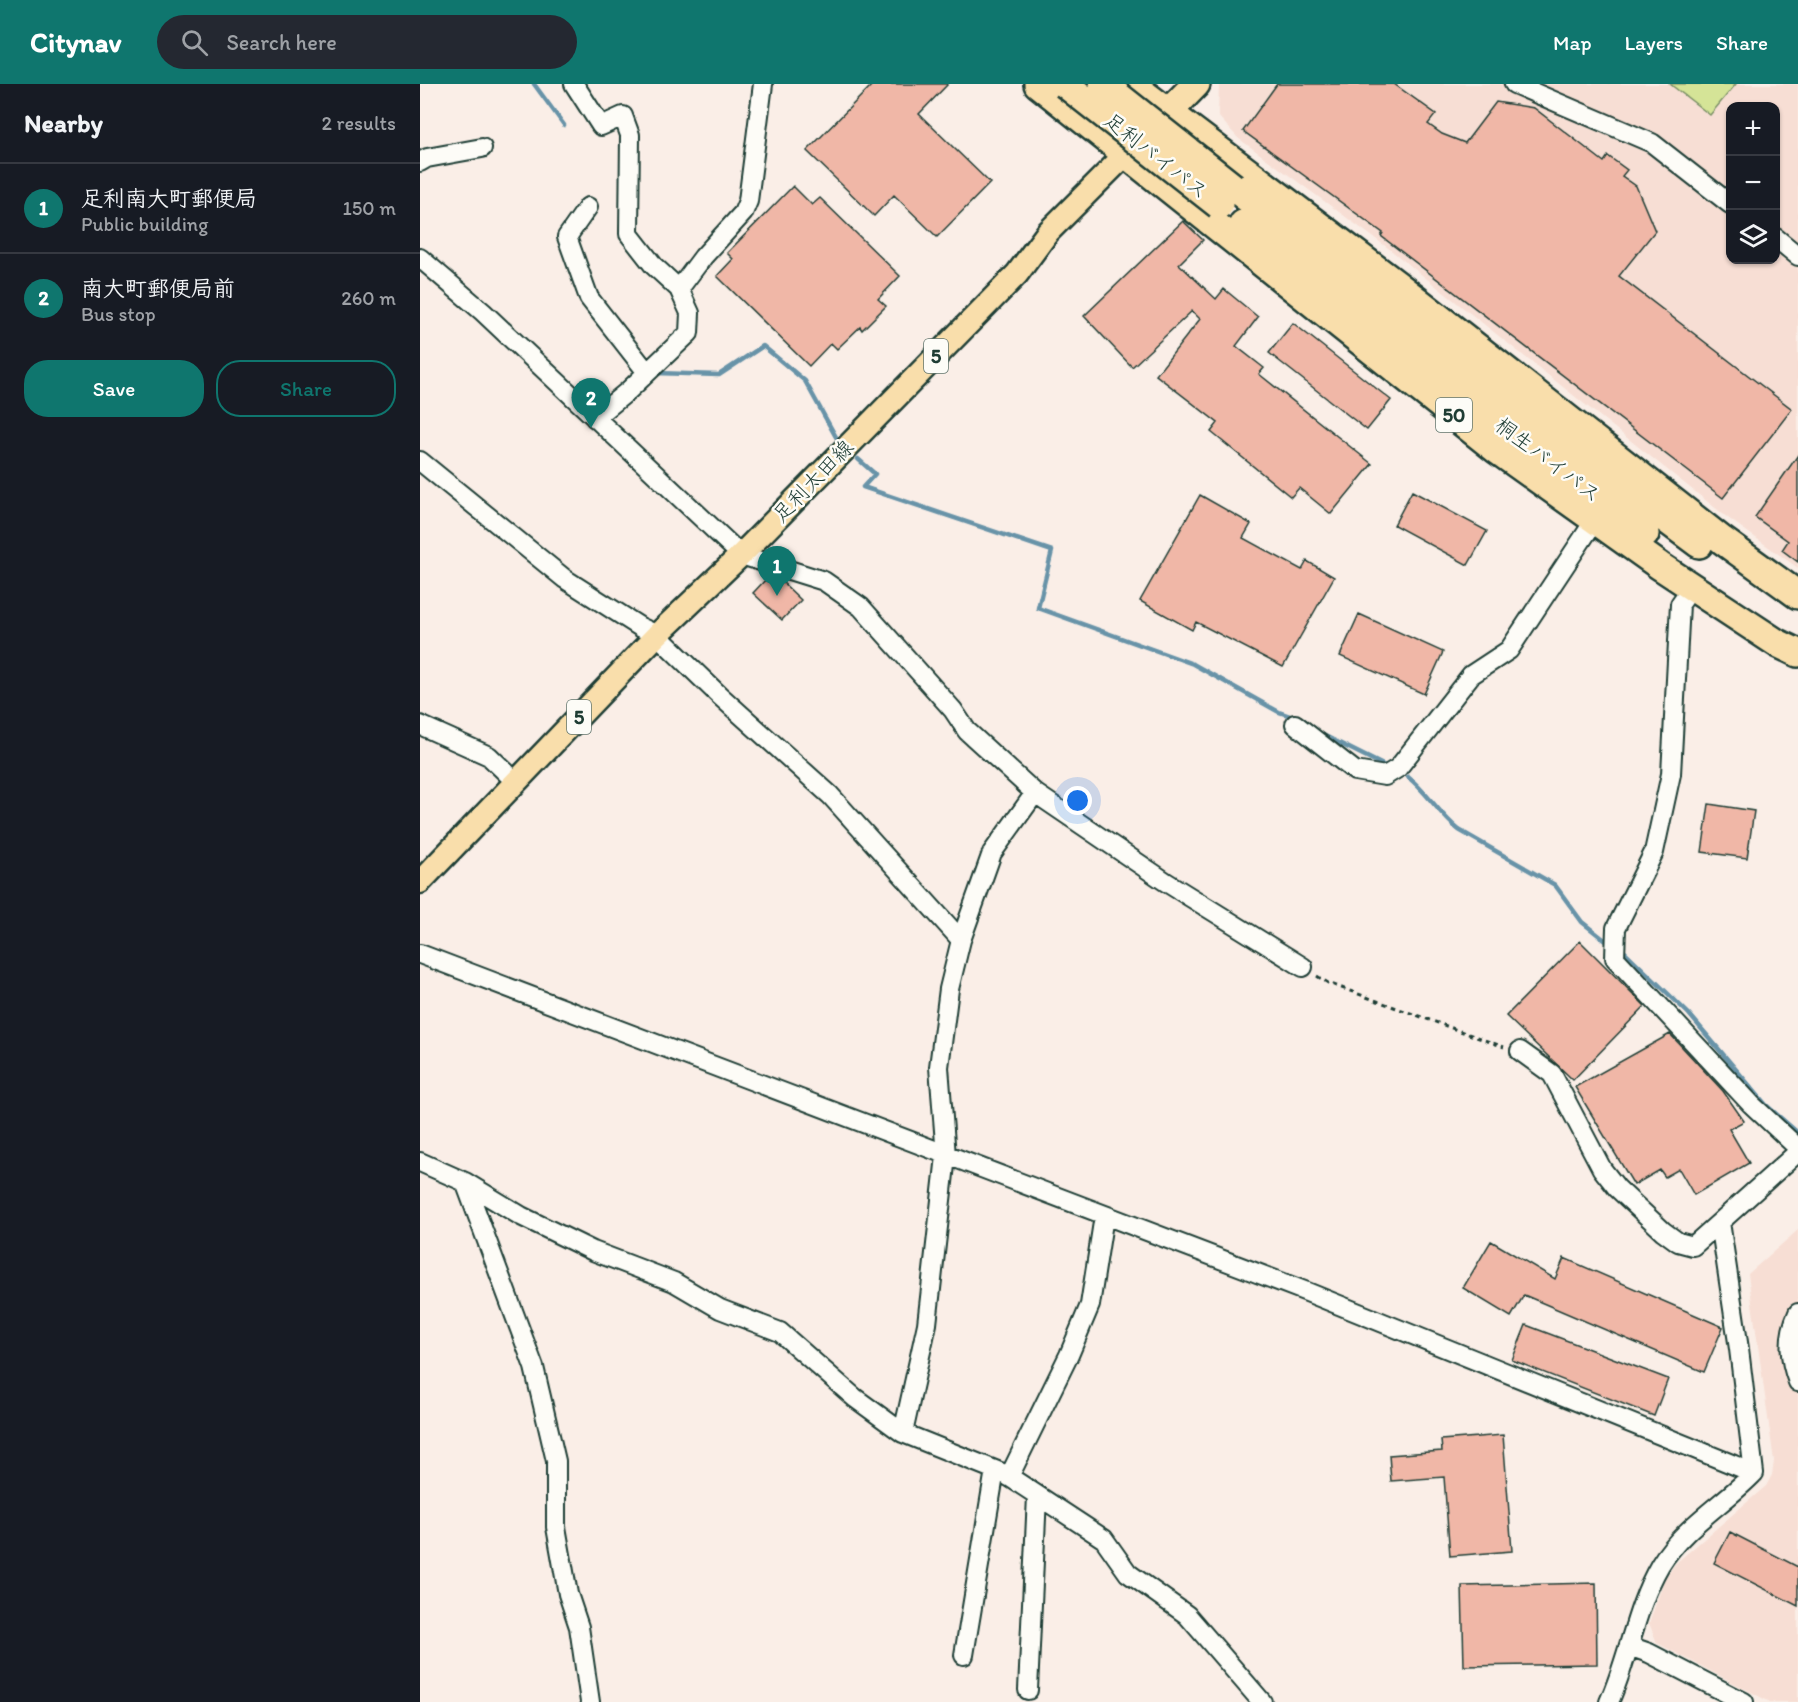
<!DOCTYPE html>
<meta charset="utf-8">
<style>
:root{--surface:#171b24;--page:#242831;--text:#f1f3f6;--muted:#9ea1a6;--line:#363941;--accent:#0f766e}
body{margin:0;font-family:Itim,"Klee One",sans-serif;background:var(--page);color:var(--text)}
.controls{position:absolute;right:18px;top:18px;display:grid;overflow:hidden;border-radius:12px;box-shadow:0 2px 4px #0004}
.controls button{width:54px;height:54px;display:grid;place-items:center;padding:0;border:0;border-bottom:2px solid var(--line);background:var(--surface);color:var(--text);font:30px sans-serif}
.you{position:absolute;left:658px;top:717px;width:21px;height:21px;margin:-15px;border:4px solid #fff;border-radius:50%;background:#1a73e8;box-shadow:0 0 0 9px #1a73e833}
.badge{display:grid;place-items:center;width:39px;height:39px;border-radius:50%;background:var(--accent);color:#fff;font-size:20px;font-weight:700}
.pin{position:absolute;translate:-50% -50px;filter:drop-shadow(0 2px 3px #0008)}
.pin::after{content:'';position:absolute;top:32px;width:21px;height:18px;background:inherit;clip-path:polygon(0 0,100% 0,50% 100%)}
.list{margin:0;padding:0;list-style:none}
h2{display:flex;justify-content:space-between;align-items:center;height:78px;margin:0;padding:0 24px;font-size:26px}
h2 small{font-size:20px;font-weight:400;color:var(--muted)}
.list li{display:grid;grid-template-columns:39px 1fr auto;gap:18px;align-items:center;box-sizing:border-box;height:90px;padding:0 24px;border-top:2px solid var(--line)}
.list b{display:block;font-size:22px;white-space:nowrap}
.list p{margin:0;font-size:20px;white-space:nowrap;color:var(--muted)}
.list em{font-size:20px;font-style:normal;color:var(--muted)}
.actions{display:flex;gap:12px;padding:18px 24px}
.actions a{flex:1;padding:14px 0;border:2px solid var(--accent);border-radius:24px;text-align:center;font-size:21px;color:var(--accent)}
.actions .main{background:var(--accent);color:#fff}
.icon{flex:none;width:33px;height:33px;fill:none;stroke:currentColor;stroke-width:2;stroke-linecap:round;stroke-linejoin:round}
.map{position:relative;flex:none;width:1378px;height:1618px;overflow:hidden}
header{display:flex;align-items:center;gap:36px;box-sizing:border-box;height:84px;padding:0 30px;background:var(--accent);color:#fff}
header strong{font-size:28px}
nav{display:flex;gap:33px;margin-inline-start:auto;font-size:21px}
.search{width:420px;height:54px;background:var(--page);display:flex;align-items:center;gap:15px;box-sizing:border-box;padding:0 21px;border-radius:33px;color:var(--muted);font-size:22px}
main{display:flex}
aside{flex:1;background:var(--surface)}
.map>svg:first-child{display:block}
.built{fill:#f7ded4;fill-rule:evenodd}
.green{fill:#d5e497;stroke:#7a9066;stroke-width:1.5}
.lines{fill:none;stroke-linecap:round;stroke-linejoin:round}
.stream{stroke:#6793a8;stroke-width:4.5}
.building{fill:#f0b7a7;stroke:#1f3d34;stroke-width:1.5}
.minor-casing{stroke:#1f3d34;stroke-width:22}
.major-casing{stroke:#1f3d34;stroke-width:27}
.highway-casing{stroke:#1f3d34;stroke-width:32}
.path{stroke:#1f3d34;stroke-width:3;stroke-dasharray:4.5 4.5;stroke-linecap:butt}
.minor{stroke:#fdfcf7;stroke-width:18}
.major{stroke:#f9deab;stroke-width:22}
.highway{stroke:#f9deab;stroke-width:27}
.highway-bridge-casing{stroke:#1f3d34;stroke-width:32;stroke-linecap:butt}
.highway-bridge{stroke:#f9deab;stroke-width:27}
.labels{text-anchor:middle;stroke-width:5;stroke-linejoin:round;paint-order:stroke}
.shield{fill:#fdfcf7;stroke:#62766e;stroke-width:1.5}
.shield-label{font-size:20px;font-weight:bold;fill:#1f3d34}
.street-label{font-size:21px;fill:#1f3d34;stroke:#fdfcf7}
</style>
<header>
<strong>Citynav</strong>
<div class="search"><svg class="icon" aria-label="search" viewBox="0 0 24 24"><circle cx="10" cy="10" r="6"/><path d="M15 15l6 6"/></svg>Search here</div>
<nav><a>Map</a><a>Layers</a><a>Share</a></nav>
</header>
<main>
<aside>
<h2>Nearby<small>2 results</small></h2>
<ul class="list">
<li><span class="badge">1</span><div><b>足利南大町郵便局</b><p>Public building</p></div><em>150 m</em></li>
<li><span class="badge">2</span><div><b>南大町郵便局前</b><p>Bus stop</p></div><em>260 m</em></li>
</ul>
<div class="actions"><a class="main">Save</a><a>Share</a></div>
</aside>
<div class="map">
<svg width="1378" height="1618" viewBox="0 0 1378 1618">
<rect width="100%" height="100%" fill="#faeee7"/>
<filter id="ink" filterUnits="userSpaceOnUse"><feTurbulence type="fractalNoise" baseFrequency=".0167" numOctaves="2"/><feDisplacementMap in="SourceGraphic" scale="12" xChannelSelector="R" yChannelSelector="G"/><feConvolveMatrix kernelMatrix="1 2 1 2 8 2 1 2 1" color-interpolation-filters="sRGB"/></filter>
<g filter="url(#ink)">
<path class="built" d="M799,0h579v484l-70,-50 -340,-270 -150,-110 -20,-22zM1310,22h46v154h-46z
M1378,1146v472h-28l-113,-59 -8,-20 16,-45 11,-15 90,-77 6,-11 2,-14 -26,-187z"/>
<path class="green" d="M1250,0h66l-26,31z"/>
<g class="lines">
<path class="stream" d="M114,0l30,41
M236,289l63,2 44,-29 42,35 31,56
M438,375l17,15 -12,13 189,64 -14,57 155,56 86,48 17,6
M903,651l62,31
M988,693c20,16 31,37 51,53l96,55 27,37 29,23
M1204,867l65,63 77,91 32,28"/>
</g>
<path class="building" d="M453,0h75l-29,30 71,69 -53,54 -43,-42 -20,21 -67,-65z
M857,0h117l42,30 -8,10 14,10 23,9 31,-41 38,6 70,54 4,-6 19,14 -5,6 14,10 19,45 -36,45 173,133 -69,89 -342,-262 2,-3 -140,-102z
M373,102l19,19 8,-7 80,78 -22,23 8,7 -24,24 -2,-3 -23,22 -6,-6 -22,23 -92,-90 16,-17 -6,-6z
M763,137l20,19 -24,24 37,35 8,-10 34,28 -22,29 28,22 -5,6 113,90 -41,50 -32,-26 -8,9 -80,-65 7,-9 -62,-48 44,-56 -8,-8 -60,56 -48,-51z
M873,239l98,77 -24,30 -98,-77z
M1378,371v107l-16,-12 6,-9 -33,-24z
M992,407l75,40 -19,34 -74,-40z
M780,411l51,29 -8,14 59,32 5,-9 27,16 -51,90 -87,-45 -4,8 -52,-29z
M348,493l6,5 5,-3 22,21 -19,20 -29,-27z
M939,530l84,38 -19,42 -84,-38z
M1289,720l45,7 -7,47 -45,-6z
M1160,857l65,65 -72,74 -67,-64z
M1250,950l53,57 21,30 -15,8 20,34 -55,32 -15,-26 -14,8 -5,-7 -26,15 -59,-98z
M1071,1157l64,38 9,-21 159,69 -19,45 -180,-77 -13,22 -48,-29z
M1106,1241l142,54 -14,37 -142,-56z
M1083,1351l9,116 -62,5 -6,-79 -53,4 -2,-26 53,-4 -1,-11z
M1310,1448l68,35v39l-84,-43z
M1176,1499l1,81 -133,2 -2,-80z"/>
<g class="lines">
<defs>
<path id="minor" d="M154,0l27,42 22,-10 7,19 -1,99 25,32 25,23 11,24 -1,20 -61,58 -33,27
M1094,0l138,59 78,61
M0,78l7,-4 55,-10
M168,123l-21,30 22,61 57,73
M1356,154l22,18
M0,174l63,54 258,243 83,26 37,26 92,103 14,21 68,62 131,89 137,85
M259,205l24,-32 40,-44 5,-12 15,-117
M0,377l145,118 75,48 17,8 62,60 111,100 131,145
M1272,503l-12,17 -9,170 -17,78 -38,76 -1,30 136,146 47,44
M875,640l60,47 30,5 13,-8 73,-93 38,-25 86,-130
M0,641l69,31 27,26
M0,870l887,338 447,181
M1100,967l32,23 50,95 15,19 46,43 15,11 15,4 27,-24
M0,1078l45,20 56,34 72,35 81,31 46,27 60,23 75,66 48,35 102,41 99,65 24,34 59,42 75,87
M45,1098l69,185 22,94v66l12,67 11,33 11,75
M1378,1229c-11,24 -9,45 0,69
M483,1349l24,-109 19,-168 -7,-89 10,-78 12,-49 31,-87 43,-60
M589,1393l60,-122 21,-50 14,-89
M1209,1562l20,7 95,49
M544,1571l31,-185
M608,1606l9,-194
M1189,1618c20,-44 26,-94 51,-137 23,-38 64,-61 94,-92l-15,-124 -19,-127 78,-70"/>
<path id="major" d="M0,798l237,-247 84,-80 276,-281 31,-42 78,-78"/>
<path id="highway" d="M618,0l459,366 163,116 117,77 21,10
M711,0l265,200 326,256 76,55
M735,42l41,-42
M813,103l297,231 169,126
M823,140l402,310"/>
</defs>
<use href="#minor" class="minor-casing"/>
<use href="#major" class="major-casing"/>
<use href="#highway" class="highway-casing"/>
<path class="path" d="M897,892l11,7 176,64"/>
<use href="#minor" class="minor"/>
<use href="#major" class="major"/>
<use href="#highway" class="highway"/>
<defs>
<path id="highway-bridge" d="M645,0l154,121
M683,0l130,103"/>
</defs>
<use href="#highway-bridge" class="highway-bridge-casing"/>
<use href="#highway-bridge" class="highway-bridge"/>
</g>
</g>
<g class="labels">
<g class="shield">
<rect x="504" y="255" width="24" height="34" rx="4.5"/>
<rect x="1016" y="314" width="36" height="34" rx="4.5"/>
<rect x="147" y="616" width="24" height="34" rx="4.5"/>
</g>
<g class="shield-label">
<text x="516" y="279">5</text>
<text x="1034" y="338">50</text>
<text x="159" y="640">5</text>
</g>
<g class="street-label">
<text transform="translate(736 72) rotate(38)" y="7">足利バイパス</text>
<text transform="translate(1128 376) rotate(37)" y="7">桐生バイパス</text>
<text transform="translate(393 397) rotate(-46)" y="7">足利太田線</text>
</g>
</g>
</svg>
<div class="controls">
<button>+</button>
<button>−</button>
<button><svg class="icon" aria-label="layers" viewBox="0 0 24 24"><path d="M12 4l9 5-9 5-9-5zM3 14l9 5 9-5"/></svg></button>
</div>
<div class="you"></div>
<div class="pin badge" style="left:357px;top:512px">1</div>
<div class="pin badge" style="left:171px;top:344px">2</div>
</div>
</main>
